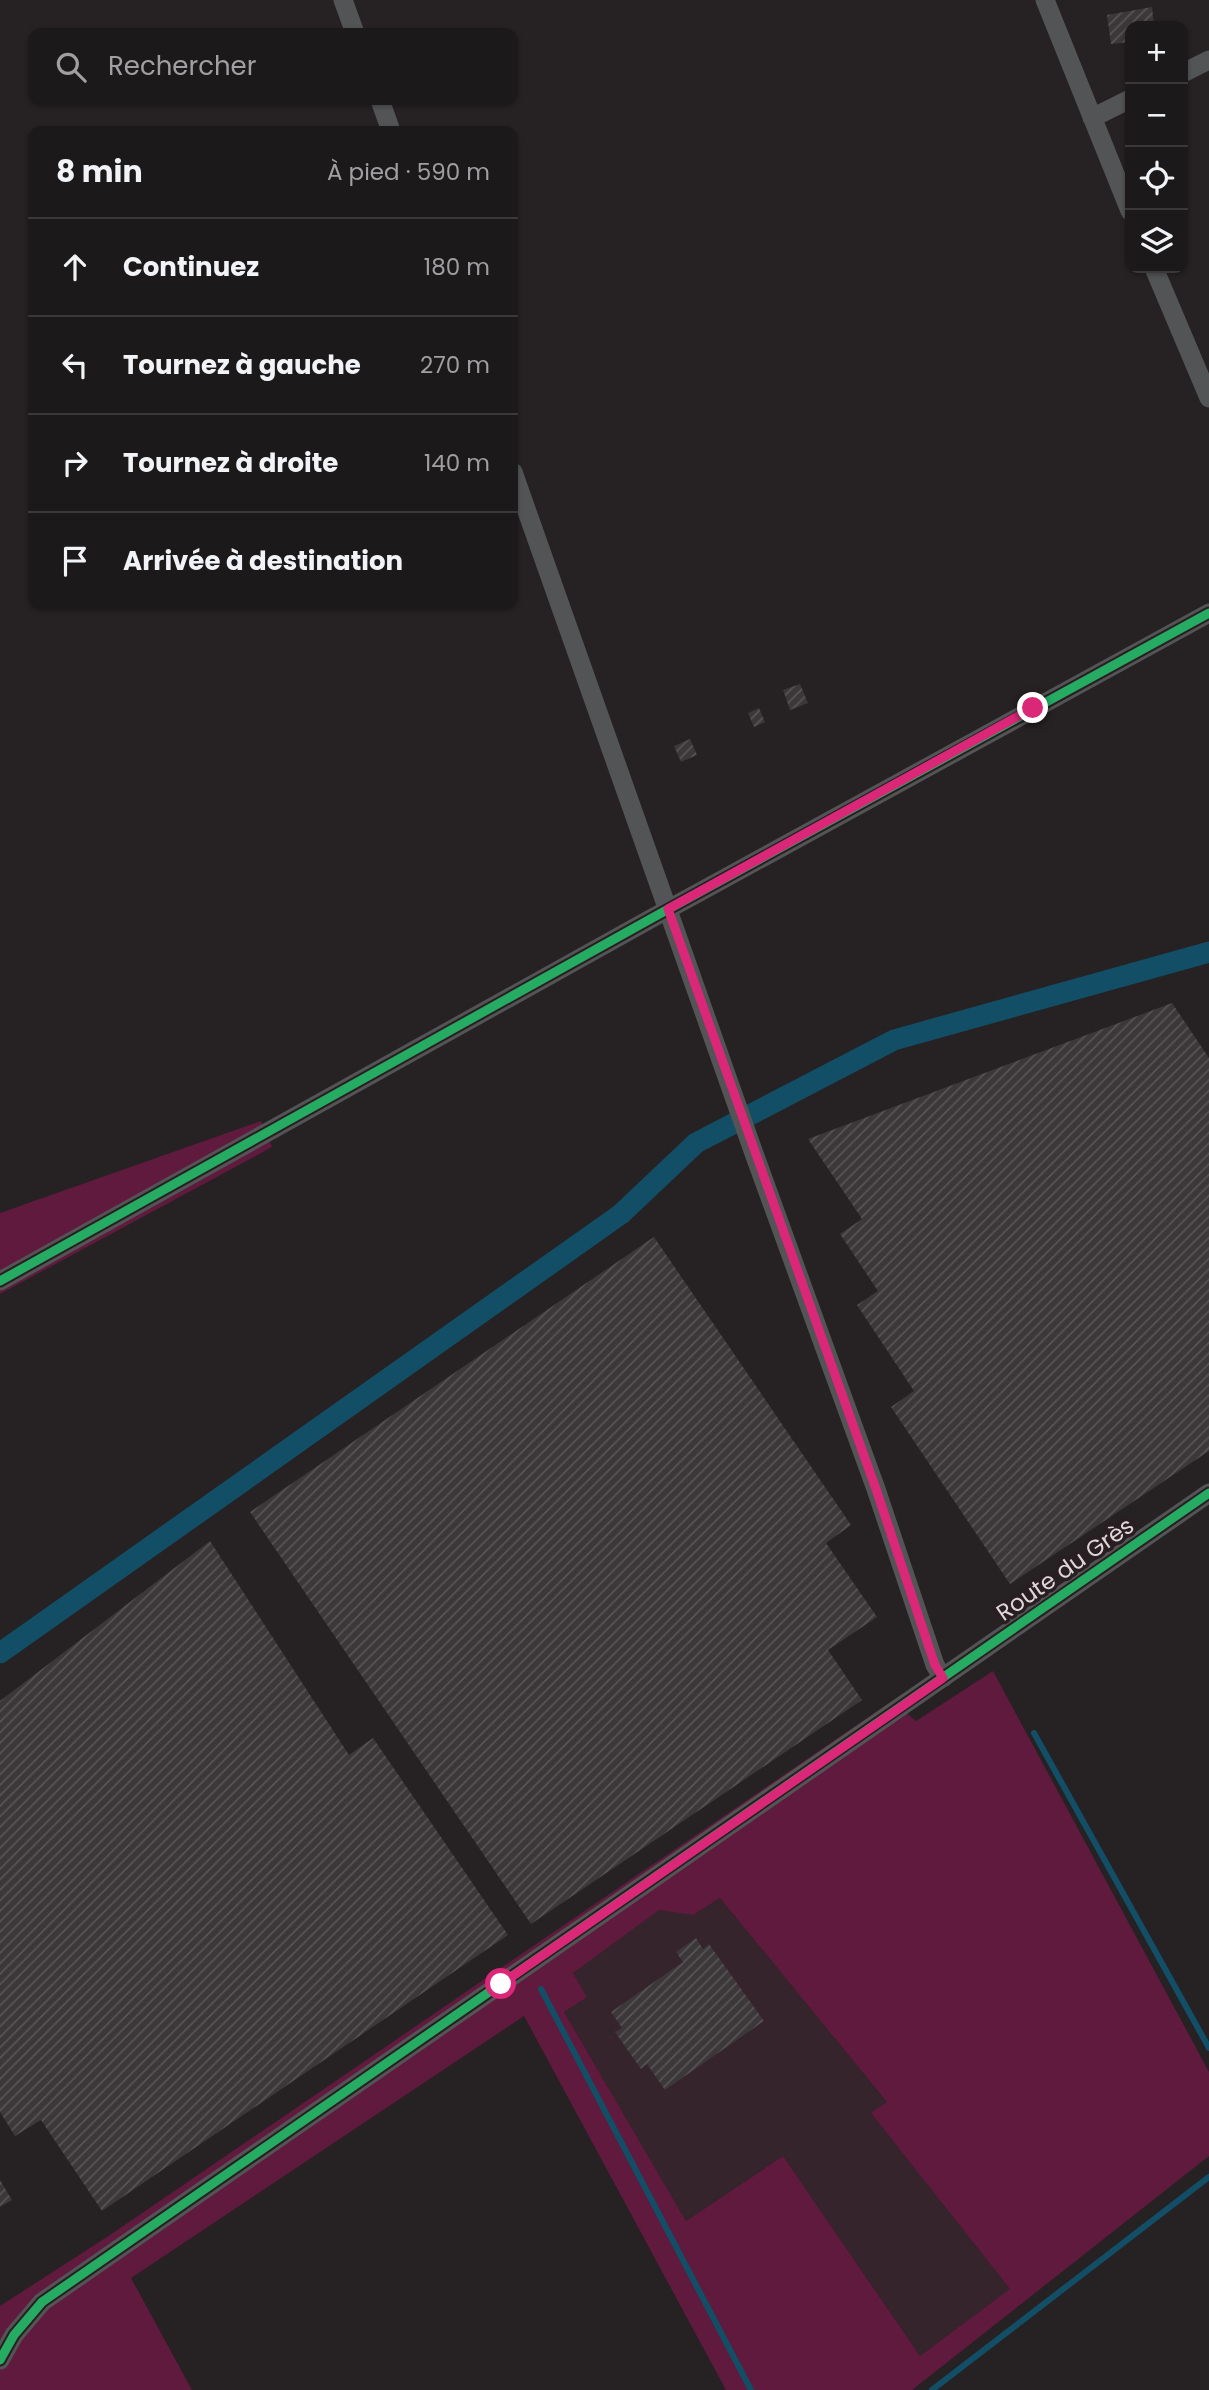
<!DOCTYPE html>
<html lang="fr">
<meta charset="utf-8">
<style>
:root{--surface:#1c191a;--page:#252223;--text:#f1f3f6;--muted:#a0a0a2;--line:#3a3839}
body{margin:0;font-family:Poppins,sans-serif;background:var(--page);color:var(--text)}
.controls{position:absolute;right:21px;top:21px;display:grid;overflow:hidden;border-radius:14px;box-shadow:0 2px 5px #0004}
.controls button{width:63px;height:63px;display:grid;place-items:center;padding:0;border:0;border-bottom:2px solid var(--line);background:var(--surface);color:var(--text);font:35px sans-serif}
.stop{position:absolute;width:21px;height:21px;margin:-16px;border:5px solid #db2777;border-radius:50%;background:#fff}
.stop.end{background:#db2777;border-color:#fff;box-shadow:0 2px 7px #0008}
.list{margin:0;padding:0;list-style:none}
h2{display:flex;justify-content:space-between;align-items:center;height:91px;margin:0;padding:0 28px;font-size:30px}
h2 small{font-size:23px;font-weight:400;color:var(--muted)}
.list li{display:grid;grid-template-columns:46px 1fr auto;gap:21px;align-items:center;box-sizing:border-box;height:98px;padding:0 28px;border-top:2px solid var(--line)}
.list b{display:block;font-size:26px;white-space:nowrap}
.list em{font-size:23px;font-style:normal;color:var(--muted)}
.icon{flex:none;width:38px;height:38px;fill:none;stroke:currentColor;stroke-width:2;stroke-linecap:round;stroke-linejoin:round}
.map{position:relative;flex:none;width:1209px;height:2390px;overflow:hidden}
.search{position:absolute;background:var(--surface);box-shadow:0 2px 5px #0004;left:28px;top:28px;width:490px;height:77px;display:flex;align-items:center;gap:18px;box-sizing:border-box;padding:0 24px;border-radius:14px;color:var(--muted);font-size:26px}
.panel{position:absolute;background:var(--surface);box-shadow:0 2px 5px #0004;left:28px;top:126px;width:490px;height:483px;border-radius:14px}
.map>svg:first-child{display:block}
.built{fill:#35242b}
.grass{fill:#601a3d;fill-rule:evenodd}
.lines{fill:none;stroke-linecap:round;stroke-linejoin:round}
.stream{stroke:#124e65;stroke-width:6}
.canal{stroke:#124e65;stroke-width:21}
.building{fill:url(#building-hatch)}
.minor{stroke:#535455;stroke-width:19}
.cycleway-casing{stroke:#291e22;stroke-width:13}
.cycleway{stroke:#26ab63;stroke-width:9}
.route{stroke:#db2777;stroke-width:9}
.labels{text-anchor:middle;stroke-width:7;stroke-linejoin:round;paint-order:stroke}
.street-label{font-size:23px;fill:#ded6d9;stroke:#291e22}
</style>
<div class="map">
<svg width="1209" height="2390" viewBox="0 0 1209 2390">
<defs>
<pattern id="building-hatch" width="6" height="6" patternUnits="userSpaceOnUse" patternTransform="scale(1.75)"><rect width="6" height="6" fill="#3c3739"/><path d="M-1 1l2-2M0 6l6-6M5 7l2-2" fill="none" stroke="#585355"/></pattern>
</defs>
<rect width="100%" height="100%" fill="#262123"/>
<path class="built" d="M720,1898l167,204 -15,12 139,176 -91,66 -137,-200 -97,65 -122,-209 22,-15 -14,-24 87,-64 34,6z"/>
<path class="grass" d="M261,1121l11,26 -272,147v-81z
M993,1671l216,401v84l-297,234h-186l-202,-374 -393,262 61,112h-192v-84l110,-71 782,-534 24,20zM720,1898l167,204 -16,11 139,176 -90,67 -137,-200 -97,65 -122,-209 23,-15 -14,-24 86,-63 34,5z"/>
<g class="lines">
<path class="stream" d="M1034,1733l175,315
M541,1989l210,401
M932,2390l277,-213"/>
<path class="canal" d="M0,1653l621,-439 75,-71 198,-103 315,-88"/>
</g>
<path class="building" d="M1152,7l2,19h-24v16l-19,2 -4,-29z
M800,684l8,19 -18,7 -7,-20z
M759,708l6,14 -11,5 -6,-14z
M690,739l7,16 -16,7 -7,-16z
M1172,1003l37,55v393l-199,133 -119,-177 23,-16 -57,-86 21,-14 -38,-57 22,-15 -54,-80z
M654,1237l197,288 -25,18 51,74 -49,33 34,50 -331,224 -281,-412z
M210,1541l139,214 24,-17 135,197 -406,276 -61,-91 -26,16 -15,-24v-411z
M696,1938l7,11 6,-5 55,77 -99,69 -18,-26 -6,5 -26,-37 7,-4 -11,-16 72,-50 -7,-10z
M0,2180l12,20 -12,7z"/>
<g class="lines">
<path class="minor" d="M343,0l12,33
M1045,0l85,211
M1183,73l26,-13
M380,100l11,31
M1092,118l38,-19
M1154,268l55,130
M513,472l243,687 120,330 59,176 8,13
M0,1281l654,-364 555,-304
M0,2360l14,-25 28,-33 1167,-809"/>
<defs>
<path id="cycleway" d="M0,1281l654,-364 555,-304
M0,2360l14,-25 28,-33 1167,-809"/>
</defs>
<use href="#cycleway" class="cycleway-casing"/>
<use href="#cycleway" class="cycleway"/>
</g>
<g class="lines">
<path class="route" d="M501,1984l442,-306 -8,-13 -59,-176 -208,-580 365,-201"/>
</g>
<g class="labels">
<g class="street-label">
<text transform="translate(1065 1569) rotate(-35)" y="8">Route du Grès</text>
</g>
</g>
</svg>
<div class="controls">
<button>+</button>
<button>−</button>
<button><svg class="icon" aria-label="locate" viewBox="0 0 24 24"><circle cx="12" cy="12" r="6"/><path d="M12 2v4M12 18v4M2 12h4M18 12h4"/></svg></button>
<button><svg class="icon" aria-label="layers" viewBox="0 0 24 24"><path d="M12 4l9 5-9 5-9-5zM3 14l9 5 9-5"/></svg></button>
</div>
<div class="stop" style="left:501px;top:1984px"></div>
<div class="stop end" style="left:1033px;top:708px"></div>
<div class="search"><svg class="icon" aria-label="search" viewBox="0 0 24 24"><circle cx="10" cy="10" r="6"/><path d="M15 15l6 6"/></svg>Rechercher</div>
<section class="panel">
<h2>8 min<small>À pied · 590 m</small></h2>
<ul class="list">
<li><svg class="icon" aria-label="ahead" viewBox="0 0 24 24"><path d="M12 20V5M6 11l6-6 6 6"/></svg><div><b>Continuez</b></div><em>180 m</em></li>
<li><svg class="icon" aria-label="left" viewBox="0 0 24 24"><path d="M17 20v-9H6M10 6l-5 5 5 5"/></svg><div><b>Tournez à gauche</b></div><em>270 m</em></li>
<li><svg class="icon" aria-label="right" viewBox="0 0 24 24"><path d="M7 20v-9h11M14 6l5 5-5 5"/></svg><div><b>Tournez à droite</b></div><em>140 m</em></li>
<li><svg class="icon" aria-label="arrive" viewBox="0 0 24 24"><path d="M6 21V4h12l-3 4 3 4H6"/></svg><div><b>Arrivée à destination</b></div></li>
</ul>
</section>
</div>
